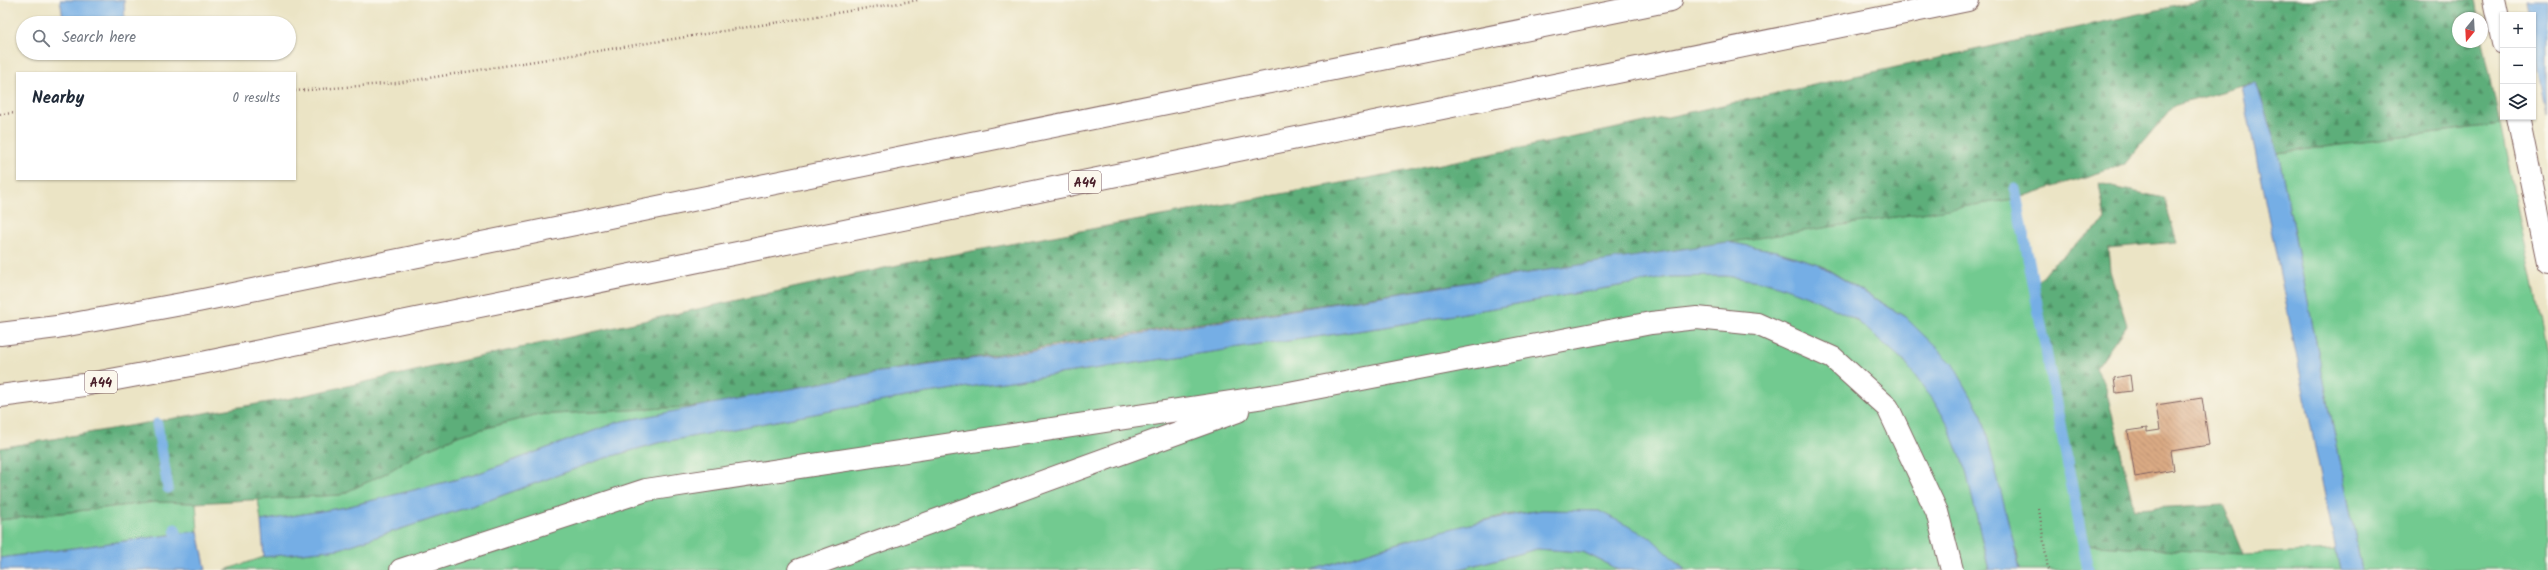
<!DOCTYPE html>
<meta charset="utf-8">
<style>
:root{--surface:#fff;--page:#f2f2f3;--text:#1f2937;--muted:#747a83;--line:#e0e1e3}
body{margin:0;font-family:Kalam,sans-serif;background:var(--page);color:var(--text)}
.controls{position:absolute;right:12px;top:12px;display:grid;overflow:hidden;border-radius:0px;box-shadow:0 1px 3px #0004}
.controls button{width:36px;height:36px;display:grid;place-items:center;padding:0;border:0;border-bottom:1px solid var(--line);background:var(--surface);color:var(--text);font:20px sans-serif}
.compass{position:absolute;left:2452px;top:12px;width:36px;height:36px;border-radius:50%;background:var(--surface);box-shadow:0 1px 3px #0004;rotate:198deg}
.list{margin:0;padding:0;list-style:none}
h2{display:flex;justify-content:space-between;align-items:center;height:52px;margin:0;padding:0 16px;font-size:17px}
h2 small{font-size:13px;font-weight:400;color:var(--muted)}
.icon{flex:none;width:22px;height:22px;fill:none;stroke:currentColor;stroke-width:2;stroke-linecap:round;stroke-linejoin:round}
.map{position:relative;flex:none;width:2548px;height:570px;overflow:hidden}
.search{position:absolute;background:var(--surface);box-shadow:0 1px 3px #0004;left:16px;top:16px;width:280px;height:44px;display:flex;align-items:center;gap:10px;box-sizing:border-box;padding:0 14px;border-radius:22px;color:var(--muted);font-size:15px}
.panel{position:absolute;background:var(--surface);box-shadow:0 1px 3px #0004;left:16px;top:72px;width:280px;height:108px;border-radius:0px}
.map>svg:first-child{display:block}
.green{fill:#72ca90;stroke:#5e745e}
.forest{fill:url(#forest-firs);stroke:#546652}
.water{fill:#74aee5;stroke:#5f6688}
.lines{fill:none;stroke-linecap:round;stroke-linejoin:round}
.stream{stroke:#74aee5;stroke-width:11}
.building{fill:url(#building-back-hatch)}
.minor-casing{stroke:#826461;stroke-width:24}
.highway-casing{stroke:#826461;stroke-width:24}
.path{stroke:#826461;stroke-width:2.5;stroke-dasharray:1 3;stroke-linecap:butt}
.minor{stroke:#fff;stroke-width:22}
.highway{stroke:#fff;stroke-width:22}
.labels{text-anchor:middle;stroke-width:3;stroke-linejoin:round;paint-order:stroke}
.shield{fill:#fbf7ec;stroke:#7f6065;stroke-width:1}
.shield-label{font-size:13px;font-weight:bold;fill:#4a1f2b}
</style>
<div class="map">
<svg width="2548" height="570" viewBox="0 0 2548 570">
<defs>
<pattern id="forest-firs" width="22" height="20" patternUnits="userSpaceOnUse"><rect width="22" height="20" fill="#5dae7a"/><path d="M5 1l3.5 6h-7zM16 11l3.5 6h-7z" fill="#4f8d64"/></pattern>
<pattern id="building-back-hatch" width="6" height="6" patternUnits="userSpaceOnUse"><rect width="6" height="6" fill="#daaa84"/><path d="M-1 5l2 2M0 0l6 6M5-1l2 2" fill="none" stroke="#b38a6c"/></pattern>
</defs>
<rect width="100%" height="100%" fill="#fbf7ec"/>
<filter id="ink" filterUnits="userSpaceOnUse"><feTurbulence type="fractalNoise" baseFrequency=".025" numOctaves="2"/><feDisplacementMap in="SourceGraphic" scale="8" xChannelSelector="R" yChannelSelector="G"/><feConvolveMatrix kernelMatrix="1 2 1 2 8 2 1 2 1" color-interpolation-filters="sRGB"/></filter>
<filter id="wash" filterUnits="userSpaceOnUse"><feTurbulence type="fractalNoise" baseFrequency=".012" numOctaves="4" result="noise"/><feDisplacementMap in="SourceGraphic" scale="16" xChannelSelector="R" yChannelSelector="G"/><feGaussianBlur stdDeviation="0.9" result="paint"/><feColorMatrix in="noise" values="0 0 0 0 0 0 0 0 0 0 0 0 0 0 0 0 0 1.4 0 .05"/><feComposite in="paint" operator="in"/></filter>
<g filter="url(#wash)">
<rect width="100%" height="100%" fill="#ebe4c5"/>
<path class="green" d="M2500,124l48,232v214h-186l-84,-417z
M2014,199l66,345 163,10 93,-4 4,20h-320l-3,-17 -112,-236 -86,-53 -43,-13 -49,-9z
M1726,276c15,2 30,4 45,7 92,21 171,99 196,189 9,33 13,66 22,98h-304l-5,-6 -81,-53 -57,-1 -37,5 -104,27 -89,28h-1087l39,-13 75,-8 145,-47 118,-43 56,-16 269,-50 458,-66 285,-50z
M704,406l-86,16 -144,53 -128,32 -85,14 -3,-22 82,-4 46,-22 37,-22 37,-16 75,-20z
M155,502l41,1 2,28 -198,27v-38z
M1537,549l46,3 36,18h-163z"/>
<path class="forest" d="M2203,0h272l3,18h-20v24h24v-6l18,88 -222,29 -22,-71 -83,24 -49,59 -110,34 -1141,174 -169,33 -169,9 -75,20 -37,16 -37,22 -46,22 -144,8 -41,-1 -155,18v-72l292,-50 615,-135 504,-93 179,-36z
M2099,184l65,14 13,44 -69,6 2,23 17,54 -31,43 9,16 29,125 89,-5 20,50 -163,-10 -48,-256 17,-21 56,-47z"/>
<path class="water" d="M60,0h64l1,23h-61z
M2526,0h22v113l-15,-79v-19h-4z
M2256,82l22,71 84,417h-22l-98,-483z
M1727,242l49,9 42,13 87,53 47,46 30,52 38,155h-31l-23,-99 -18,-47 -15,-24 -30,-40 -48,-41 -45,-22 -38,-14 -46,-7 -56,1 -285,50 -458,66 -269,50 -56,16 -118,43 -145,47 -75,8 -3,-36 85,-14 128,-32 144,-53 255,-49 196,-28z
M1542,510l57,1 52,27 34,32h-66l-36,-18 -46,-3 -81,21h-144c75,-24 151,-48 230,-60z
M198,531l8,39h-206v-12z"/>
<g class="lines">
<path class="stream" d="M2015,189l73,381
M157,424l11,64
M175,529l4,19"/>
</g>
<g id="blocks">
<path class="building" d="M2130,375l2,16 -16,2 -2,-15z
M2202,398l7,47 -38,6 3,19 -39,7 -7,-46 19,-3v4l13,-2 -4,-25z"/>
</g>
</g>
<g filter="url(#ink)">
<use href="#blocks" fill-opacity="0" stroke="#826461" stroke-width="1"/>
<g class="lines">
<defs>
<path id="minor" d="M2494,0l9,43
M2518,117l30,145
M401,570l245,-80 638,-96 367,-71 46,-5 60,6 76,34 55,50 49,104 15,58
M799,570l439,-159"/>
<path id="highway" d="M0,334l57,-7 141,-26 1473,-301
M0,396l84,-11 118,-22 1766,-363"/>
</defs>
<use href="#minor" class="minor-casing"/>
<use href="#highway" class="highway-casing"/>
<path class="path" d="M295,91l102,-8 521,-83
M0,114l17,-1
M2039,509l9,61"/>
<use href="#minor" class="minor"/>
<use href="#highway" class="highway"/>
</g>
</g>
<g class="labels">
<g class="shield">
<rect x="1069" y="171" width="32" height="22" rx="3"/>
<rect x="85" y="371" width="32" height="22" rx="3"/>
</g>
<g class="shield-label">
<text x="1085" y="187">A44</text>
<text x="101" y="387">A44</text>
</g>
</g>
</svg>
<div class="controls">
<button>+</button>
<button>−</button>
<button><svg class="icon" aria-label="layers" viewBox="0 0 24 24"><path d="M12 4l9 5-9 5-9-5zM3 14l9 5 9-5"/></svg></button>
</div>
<svg class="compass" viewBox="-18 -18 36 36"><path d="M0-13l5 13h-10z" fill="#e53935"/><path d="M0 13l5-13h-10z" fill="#747a83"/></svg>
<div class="search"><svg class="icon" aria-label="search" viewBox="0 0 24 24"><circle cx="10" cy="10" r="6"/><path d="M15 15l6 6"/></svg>Search here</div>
<section class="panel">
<h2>Nearby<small>0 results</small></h2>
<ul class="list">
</ul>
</section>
</div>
